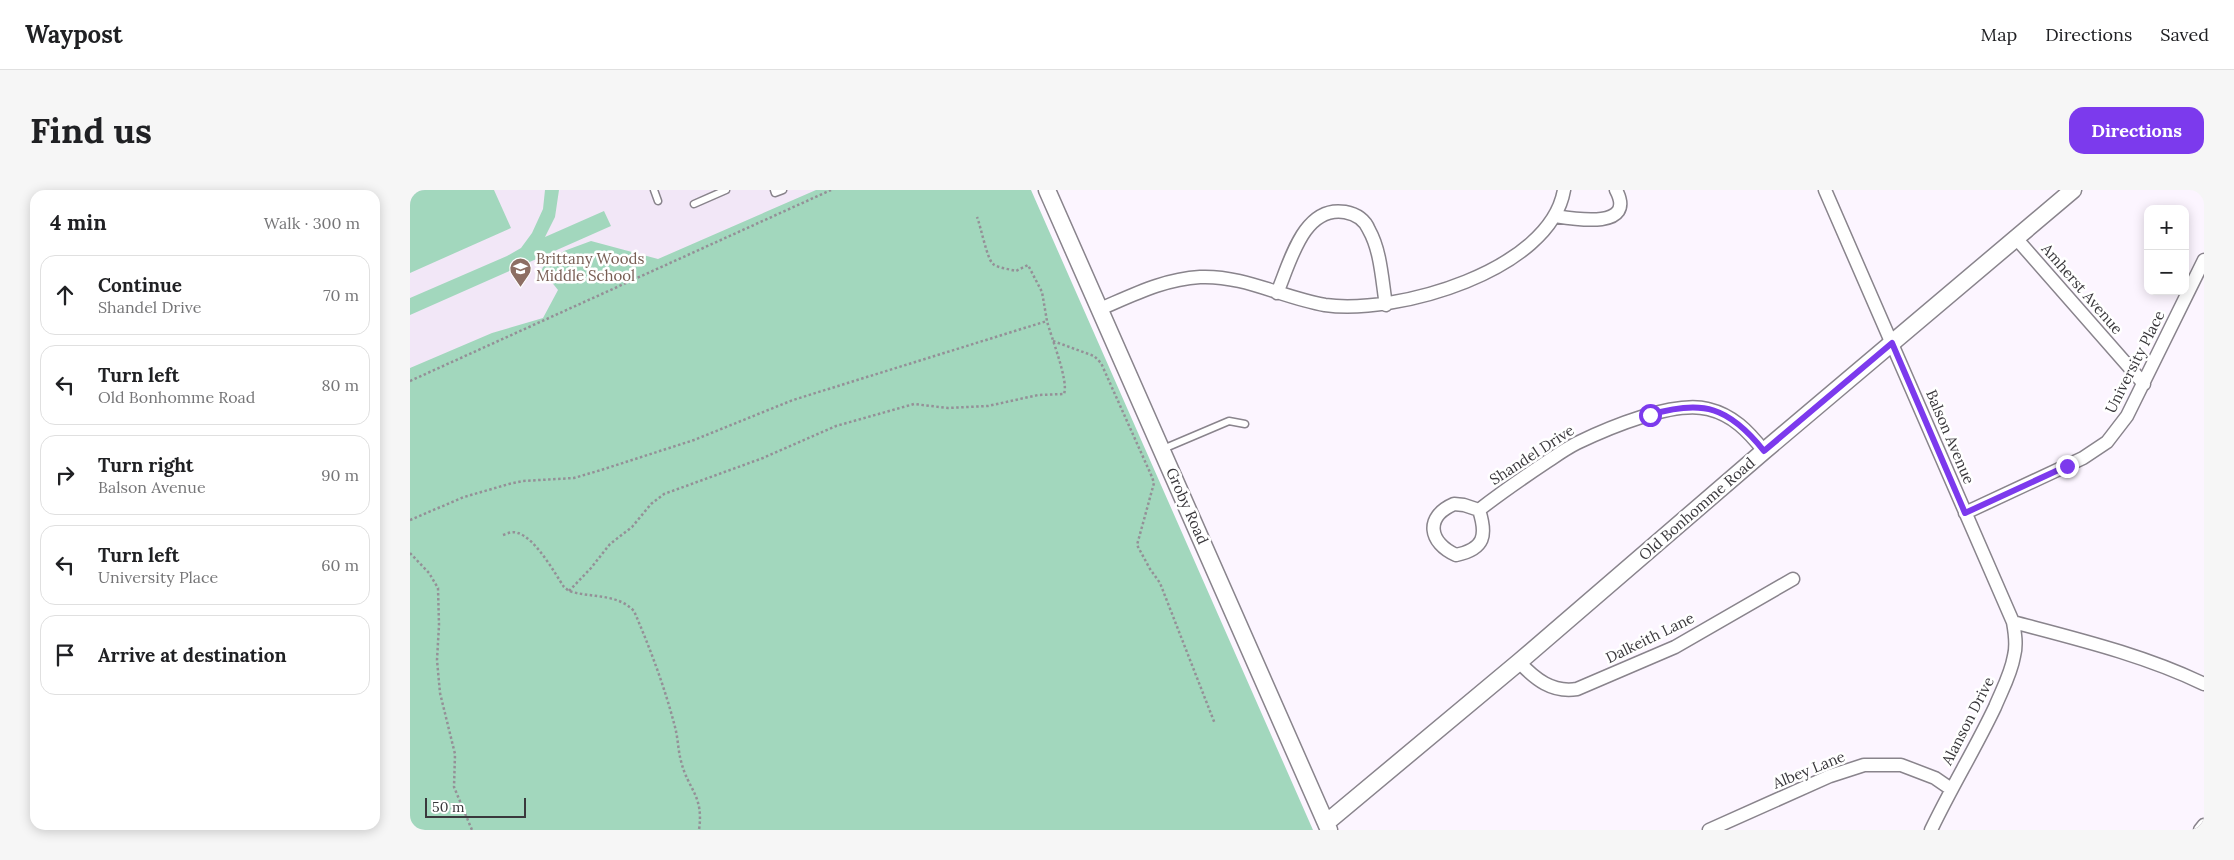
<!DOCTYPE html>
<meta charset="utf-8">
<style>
:root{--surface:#fff;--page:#f6f6f6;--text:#202124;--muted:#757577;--line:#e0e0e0;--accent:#7c3aed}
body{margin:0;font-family:Lora,serif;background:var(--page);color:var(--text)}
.controls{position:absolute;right:15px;top:15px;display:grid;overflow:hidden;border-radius:10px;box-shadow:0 2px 12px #0003}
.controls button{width:45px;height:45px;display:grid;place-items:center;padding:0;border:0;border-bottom:1px solid var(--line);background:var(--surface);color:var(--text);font:25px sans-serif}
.scale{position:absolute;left:15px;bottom:12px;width:101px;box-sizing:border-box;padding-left:5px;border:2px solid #3a383c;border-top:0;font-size:14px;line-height:18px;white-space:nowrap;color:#3a383c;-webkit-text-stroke:4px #fff;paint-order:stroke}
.stop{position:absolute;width:15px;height:15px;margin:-11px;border:4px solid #7c3aed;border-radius:50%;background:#fff}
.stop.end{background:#7c3aed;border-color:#fff;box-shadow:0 1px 5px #0008}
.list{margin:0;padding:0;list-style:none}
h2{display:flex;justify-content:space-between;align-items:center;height:65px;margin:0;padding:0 20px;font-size:21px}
h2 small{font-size:16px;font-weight:400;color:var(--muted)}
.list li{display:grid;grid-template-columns:32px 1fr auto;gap:15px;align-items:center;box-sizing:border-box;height:80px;margin:0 10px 10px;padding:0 10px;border:1px solid var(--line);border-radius:15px}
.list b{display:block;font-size:19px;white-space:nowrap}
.list p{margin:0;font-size:16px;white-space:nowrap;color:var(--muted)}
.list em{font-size:16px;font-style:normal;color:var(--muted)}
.icon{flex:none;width:28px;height:28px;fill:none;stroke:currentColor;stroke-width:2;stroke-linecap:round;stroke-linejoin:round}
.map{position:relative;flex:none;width:1794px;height:640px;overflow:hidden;border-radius:15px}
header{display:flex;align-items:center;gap:30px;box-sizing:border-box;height:70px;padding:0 25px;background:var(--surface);border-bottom:1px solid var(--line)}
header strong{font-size:24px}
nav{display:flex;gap:28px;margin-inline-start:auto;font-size:18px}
.intro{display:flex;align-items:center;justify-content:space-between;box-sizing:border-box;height:120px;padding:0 30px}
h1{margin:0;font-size:35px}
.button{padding:12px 22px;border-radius:15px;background:var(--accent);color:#fff;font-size:18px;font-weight:700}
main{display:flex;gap:30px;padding:0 30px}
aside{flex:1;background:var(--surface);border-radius:15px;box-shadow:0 2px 12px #0003}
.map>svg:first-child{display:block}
.built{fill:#f2e7f7}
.green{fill:#a2d7bd}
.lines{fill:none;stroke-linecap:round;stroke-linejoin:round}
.service-casing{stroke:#89848c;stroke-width:9}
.minor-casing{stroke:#89848c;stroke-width:15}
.tertiary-casing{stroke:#89848c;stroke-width:19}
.path{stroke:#949097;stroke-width:2.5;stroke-dasharray:2.5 2.5;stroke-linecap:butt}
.service{stroke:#fff;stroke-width:6}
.minor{stroke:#fff;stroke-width:12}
.tertiary{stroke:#fff;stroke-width:16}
.route{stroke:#7c3aed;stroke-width:6}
.labels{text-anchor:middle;stroke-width:5;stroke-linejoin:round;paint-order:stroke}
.education-label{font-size:15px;fill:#785e54;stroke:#fff;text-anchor:start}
.street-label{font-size:15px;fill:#3a383c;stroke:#fff}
</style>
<header>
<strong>Waypost</strong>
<nav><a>Map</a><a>Directions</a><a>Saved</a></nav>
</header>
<div class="intro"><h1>Find us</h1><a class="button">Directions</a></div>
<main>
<aside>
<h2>4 min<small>Walk · 300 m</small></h2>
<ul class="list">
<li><svg class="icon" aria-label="ahead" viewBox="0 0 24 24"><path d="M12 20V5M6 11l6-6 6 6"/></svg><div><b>Continue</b><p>Shandel Drive</p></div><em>70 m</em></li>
<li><svg class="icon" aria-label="left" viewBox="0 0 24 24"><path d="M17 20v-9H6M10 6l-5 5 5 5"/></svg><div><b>Turn left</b><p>Old Bonhomme Road</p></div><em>80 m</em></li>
<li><svg class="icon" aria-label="right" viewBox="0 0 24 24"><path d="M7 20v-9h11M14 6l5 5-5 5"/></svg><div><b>Turn right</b><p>Balson Avenue</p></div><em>90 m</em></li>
<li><svg class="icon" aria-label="left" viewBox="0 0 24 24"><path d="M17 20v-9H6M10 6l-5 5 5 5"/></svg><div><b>Turn left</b><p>University Place</p></div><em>60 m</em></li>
<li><svg class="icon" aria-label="arrive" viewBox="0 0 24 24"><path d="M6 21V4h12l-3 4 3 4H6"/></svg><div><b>Arrive at destination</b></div></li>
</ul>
</aside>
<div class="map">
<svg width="1794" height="640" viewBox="0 0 1794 640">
<rect width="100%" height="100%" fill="#fcf5ff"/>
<path class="built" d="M0,0h441l-441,195z"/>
<path class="green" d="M0,0h84l17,38 -101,45z
M135,0h14l-4,27 -10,20 59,-26 7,15 -201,89v-17l97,-42 14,-8 11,-15 11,-24z
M406,0h215l282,640h-903v-462l82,-35 51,-15 15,-28 -8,-10 -11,-3 4,-10 21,-16 27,-10 67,18z"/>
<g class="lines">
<defs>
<path id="service" d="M244,0l4,11
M364,0l1,3 8,-3
M284,14l32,-14
M753,259l66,-28 16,3"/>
<path id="minor" d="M1415,0l188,432c64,17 131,33 191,62
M1145,26c19,3 82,14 61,-26
M1605,47l129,147
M867,103c13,-30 26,-88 68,-81 11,2 20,8 24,18 12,21 13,51 17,75
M690,119c33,-14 64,-30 100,-32 44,-2 83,21 125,28 71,10 225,-34 239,-115
M1044,314l10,1 15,5c8,25 6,39 -23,45 -27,-12 -32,-38 -2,-51z
M1069,320c23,-18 45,-33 69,-49 9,-6 19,-13 29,-18 31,-15 97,-43 131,-34 25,6 40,22 56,42
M1555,323l118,-55 24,-16 20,-26 77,-156
M1109,472c16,17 33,31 58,27l98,-42 118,-68
M1299,640l121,-54 34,-11h37l34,13 16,11
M1521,640c20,-42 44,-81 64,-123 7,-17 16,-33 19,-51 3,-11 1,-23 -1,-34
M1790,640l4,-5"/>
<path id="tertiary" d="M637,0l282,640
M916,633l193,-161 245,-211 309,-261"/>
</defs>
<use href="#service" class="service-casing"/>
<use href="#minor" class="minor-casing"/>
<use href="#tertiary" class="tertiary-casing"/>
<path class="path" d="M643,151l41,15 7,7 51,114 2,6 -17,62 13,24 10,14 55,141
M0,191l421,-191
M0,330l54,-23 45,-13 14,-3 51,-3 27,-8 93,-30 99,-40 254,-79 -5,-29 -14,-27 -12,6c-7,-2 -18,-3 -23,-7 -6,-5 -12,-37 -16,-47
M93,345c5,-2 10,-4 15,-2 18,6 36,39 46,54l5,4c21,7 48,2 65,20 16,37 31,77 41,116 3,11 3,23 6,34 7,29 23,34 18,69
M0,363l19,20 9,15 1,37 -2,35 3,33 15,61 -1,33 18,43
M159,401l22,-23 19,-24 22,-17 19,-23 13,-10 99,-36 73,-32 78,-22 34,4 40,-2 50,-11 26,-1c5,-13 -13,-57 -17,-73"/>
<use href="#service" class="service"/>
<use href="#minor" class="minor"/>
<use href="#tertiary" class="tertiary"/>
</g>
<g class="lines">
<path class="route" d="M1240,225c53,-16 79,-8 114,36l128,-108 73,170 102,-47"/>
</g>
<defs>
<symbol id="school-pin" viewBox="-11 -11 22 30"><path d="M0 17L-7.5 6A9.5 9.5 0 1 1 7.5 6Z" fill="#8d6e63" stroke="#fff"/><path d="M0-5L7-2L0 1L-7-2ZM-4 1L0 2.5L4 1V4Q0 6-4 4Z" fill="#fff"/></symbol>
</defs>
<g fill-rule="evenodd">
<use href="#school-pin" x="98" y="66" width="25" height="34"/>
</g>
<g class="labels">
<g class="education-label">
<text x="126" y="74">Brittany Woods<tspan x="126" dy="17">Middle School</tspan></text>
</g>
<g class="street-label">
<text transform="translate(1672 99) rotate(49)" y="5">Amherst Avenue</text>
<text transform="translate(1725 172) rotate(-63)" y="5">University Place</text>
<text transform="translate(1540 247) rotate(67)" y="5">Balson Avenue</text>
<text transform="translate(1122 265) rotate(-33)" y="5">Shandel Drive</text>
<text transform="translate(777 316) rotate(66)" y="5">Groby Road</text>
<text transform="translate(1287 319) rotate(-41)" y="5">Old Bonhomme Road</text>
<text transform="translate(1240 448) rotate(-26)" y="5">Dalkeith Lane</text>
<text transform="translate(1558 531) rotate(-63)" y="5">Alanson Drive</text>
<text transform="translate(1399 580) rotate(-22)" y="5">Albey Lane</text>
</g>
</g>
</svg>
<div class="controls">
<button>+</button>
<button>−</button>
</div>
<div class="scale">50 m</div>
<div class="stop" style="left:1240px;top:225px"></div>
<div class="stop end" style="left:1657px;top:276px"></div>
</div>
</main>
